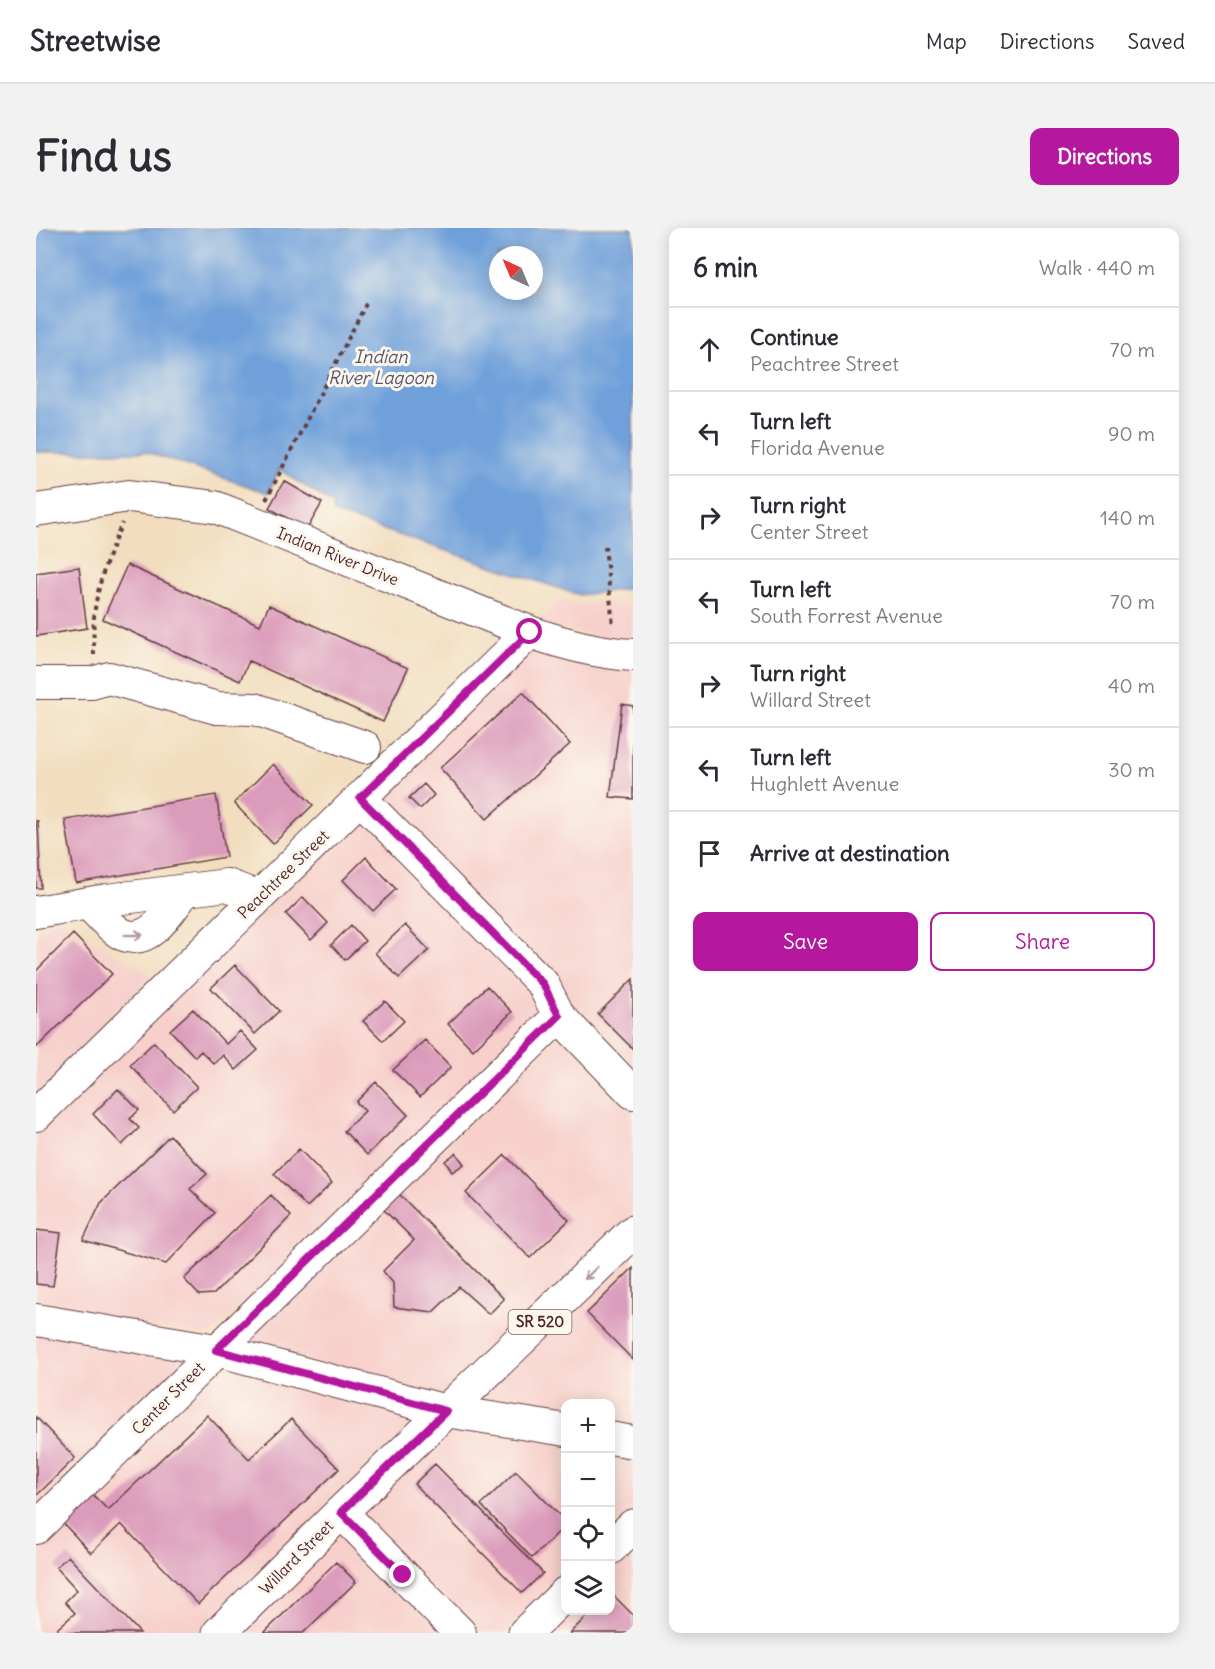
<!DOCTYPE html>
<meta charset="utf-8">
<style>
:root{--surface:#fff;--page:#f2f2f3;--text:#2b2b33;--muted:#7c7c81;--line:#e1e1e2;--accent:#b5179e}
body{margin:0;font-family:Delius,sans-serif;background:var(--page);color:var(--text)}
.controls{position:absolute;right:18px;bottom:18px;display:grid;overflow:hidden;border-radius:12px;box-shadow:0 3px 15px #0003}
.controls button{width:54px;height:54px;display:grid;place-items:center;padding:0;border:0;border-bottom:2px solid var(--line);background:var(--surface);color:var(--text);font:30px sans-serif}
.compass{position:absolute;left:453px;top:18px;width:54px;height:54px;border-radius:50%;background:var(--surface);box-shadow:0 3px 15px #0003;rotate:316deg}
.stop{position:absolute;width:18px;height:18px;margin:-14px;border:4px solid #b5179e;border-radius:50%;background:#fff}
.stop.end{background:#b5179e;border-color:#fff;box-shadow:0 2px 6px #0008}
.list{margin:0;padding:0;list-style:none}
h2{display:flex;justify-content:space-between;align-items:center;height:78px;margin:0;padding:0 24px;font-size:26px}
h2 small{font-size:20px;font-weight:400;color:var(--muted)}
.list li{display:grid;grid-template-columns:39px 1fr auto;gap:18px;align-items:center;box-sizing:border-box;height:84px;padding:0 24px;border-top:2px solid var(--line)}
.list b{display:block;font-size:22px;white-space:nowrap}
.list p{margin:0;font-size:20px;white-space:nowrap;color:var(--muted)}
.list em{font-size:20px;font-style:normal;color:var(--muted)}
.actions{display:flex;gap:12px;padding:18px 24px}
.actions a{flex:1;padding:14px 0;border:2px solid var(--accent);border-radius:12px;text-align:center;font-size:21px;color:var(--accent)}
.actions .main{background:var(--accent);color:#fff}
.icon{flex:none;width:33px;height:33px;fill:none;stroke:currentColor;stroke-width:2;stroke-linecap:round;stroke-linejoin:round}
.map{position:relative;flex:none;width:597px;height:1405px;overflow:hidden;border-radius:12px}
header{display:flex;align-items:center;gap:36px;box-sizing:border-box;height:84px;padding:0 30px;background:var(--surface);border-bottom:2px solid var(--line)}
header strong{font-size:28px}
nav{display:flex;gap:33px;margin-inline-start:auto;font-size:21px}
.intro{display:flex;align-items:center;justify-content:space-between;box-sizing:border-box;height:144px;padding:0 36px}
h1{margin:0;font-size:42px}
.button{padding:15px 27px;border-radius:12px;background:var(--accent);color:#fff;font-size:21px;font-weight:700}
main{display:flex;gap:36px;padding:0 36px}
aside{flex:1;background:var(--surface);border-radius:12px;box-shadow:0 3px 15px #0003}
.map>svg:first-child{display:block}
.built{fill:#f7d0cb}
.water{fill:#70a0da;stroke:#5d6082;stroke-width:1.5;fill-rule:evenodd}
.building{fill:#db9cbb}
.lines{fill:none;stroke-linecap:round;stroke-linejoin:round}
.minor-casing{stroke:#633c41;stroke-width:34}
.major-casing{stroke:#633c41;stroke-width:35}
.path{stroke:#633c41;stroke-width:4;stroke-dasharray:4.5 4.5;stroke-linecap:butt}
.minor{stroke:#fff;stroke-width:32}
.major{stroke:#fff;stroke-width:33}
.oneway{stroke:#ae9aa0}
.route{stroke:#b5179e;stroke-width:8}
.labels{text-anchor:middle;stroke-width:6;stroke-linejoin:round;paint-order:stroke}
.shield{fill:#fbf7ec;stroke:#7f6065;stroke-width:1.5}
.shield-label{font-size:15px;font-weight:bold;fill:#4a1f2b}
.street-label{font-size:16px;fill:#4a1f2b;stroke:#fbf7ec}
.water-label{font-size:18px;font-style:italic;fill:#595371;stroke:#fbf7ec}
</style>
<header>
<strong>Streetwise</strong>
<nav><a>Map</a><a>Directions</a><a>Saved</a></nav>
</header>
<div class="intro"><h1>Find us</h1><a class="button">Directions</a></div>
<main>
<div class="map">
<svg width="597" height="1405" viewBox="0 0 597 1405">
<rect width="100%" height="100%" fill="#fbf7ec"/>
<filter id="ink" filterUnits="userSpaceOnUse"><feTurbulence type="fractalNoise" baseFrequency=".0167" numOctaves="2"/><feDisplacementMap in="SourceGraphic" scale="12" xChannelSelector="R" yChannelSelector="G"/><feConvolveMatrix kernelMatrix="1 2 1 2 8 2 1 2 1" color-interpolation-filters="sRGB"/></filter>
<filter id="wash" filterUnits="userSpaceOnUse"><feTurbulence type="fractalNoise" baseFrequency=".008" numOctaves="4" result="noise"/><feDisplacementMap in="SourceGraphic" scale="24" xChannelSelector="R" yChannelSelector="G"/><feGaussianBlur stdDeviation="1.35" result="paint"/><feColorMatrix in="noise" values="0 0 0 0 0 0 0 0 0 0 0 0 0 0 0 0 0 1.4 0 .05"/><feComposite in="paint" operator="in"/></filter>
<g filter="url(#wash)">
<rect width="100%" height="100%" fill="#f2debf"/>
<path class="built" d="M525,372l16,5 33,-4 23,6v35l-18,-1 -77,-19z
M498,419l99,20v409l-255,-277z
M325,588l172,175 11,22 -333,323 -175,-29v-174z
M21,689l100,62 -121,117v-161z
M524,806l73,76v104l-192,183 -200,-53z
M597,1023v178l-22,-4 -1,-21h-44l-1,14 -90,-15z
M0,1104l153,26 -153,151z
M185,1136l200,53 -220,216h-165v-87z
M415,1197l114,18v131l-59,59h-29l-118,-119z
M574,1222l23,4v54l-22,22z
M306,1302l102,103h-206z
M597,1317v88h-89l22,-22 44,-1 1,-43z"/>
<path class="water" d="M0,0h597v360l-54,7 -246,-82 -1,-9 -53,-35 -10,24 -123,-41h-110zM462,27h36v36h-36z"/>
<g id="blocks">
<path class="building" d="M248,253l38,22 -15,26 -38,-21z
M91,337l133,60 9,-20 139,63 -25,54 -134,-61 -9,20 -137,-62z
M43,339l8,61 -51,8v-63z
M487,464l47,52 -83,75 -47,-51z
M586,476l11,2v93l-23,-2z
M237,536l40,41 -40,39 -39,-41z
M388,556l10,11 -14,14 -11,-11z
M180,567l10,62 -150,26 -11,-63z
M0,593h2l3,67h-5z
M330,629l30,32 -23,22 -30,-31z
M267,669l25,26 -17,17 -25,-26z
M315,697l14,16 -20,19 -14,-15z
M369,697l24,25 -30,28 -24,-25z
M37,706l39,40 -76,74v-77z
M199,737l44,46 -24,23 -44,-46z
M597,751v70l-35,-35z
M451,758l25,26 -39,38 -25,-26z
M349,773l19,20 -21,20 -20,-20z
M157,781l33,35 14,-13 18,19 -22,20 -13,-15 -9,9 -13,-13 -6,6 -25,-27z
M389,812l26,27 -31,30 -27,-27z
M118,814l43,45 -24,23 -43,-45z
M340,854l32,33 -41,40 -23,-24 21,-20 -9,-9z
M82,861l21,21 -9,9 9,9 -17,17 -29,-31z
M134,907l37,39 -17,15 25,24 -49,51 -83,-24 18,-37z
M263,921l33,34 -25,24 -33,-33z
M420,925l8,11 -12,8 -7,-11z
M469,927l64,65 -39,38 -64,-65z
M361,964l107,107 -15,15 -30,-27 -26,25 -39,-5 -1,-24 -10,-12 31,-31 -30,-30z
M235,967l20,21 -77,78 -15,1 -15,-16z
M0,1002l25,3 -8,53 -17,-2z
M597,1040v92l-46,-47z
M171,1187l42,44 42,-40 48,50 -141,135 -77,-80 -30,29 -28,-30 30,-28 15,15z
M0,1189l39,41 -39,38z
M399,1236l108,109 -21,20 -108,-109z
M480,1243l50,51v3l-34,33 -51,-53z
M32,1328l32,34 40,43h-79l-4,-4 18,-16 -10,-11 12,-12 -21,-23z
M300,1334l20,20 -53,51h-39z
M574,1364l23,23v18h-63l23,-23h17z"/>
</g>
</g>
<g filter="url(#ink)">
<use href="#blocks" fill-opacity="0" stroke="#633c41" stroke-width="1.5"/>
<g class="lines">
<defs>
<path id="minor" d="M0,282l93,-14 86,11 315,125c34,12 67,21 103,23
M0,455h56l17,-5 108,30 38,1 110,38
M324,570l183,186 16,32 74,77
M52,675c9,9 25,28 36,32 27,11 47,-27 61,-44
M0,684l71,-12 120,-15 18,7 9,10
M0,887l494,-483
M0,1092l180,30 230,61 120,19
M574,1210l23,4
M305,1284l119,121
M0,1300l523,-512"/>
<path id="major" d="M574,1320l23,-22
M183,1405l122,-121 292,-280
M489,1405l41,-40"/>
</defs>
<use href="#minor" class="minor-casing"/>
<use href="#major" class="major-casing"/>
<path class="path" d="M230,272l102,-200
M569,318l8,80
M58,427c0,-13 -1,-26 0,-38 3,-32 15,-64 28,-94"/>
<use href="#minor" class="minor"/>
<use href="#major" class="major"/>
</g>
<defs><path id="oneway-shaft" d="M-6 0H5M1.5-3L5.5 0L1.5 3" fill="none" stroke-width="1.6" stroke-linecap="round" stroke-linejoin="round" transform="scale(1.5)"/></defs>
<g class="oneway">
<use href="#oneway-shaft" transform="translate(98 707)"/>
<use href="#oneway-shaft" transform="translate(555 1045) rotate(136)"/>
</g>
</g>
<g class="lines" filter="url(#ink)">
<path class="route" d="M367,1347l-62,-63 105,-101 -230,-61 343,-334 -16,-32 -183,-186 170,-166"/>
</g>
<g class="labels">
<rect class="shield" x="472.5" y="1082" width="63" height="24" rx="4.5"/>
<g class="shield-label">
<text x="504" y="1099">SR 520</text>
</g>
<g class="street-label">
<text transform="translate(302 328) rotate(22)" y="6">Indian River Drive</text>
<text transform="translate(247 646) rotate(-44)" y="6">Peachtree Street</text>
<text transform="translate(132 1170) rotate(-45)" y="6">Center Street</text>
<text transform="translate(260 1329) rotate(-45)" y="6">Willard Street</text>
</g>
<g class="water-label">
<text x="345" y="135">Indian<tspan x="345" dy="21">River Lagoon</tspan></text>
</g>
</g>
</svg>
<div class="controls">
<button>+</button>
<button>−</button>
<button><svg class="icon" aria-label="locate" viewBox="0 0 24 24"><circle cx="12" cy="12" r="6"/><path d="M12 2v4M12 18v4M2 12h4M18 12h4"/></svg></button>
<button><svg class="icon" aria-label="layers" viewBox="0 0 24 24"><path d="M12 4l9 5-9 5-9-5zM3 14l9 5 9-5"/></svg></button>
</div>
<svg class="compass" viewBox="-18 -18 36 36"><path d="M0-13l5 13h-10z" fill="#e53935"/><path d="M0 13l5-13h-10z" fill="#7c7c81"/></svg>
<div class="stop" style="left:494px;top:404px"></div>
<div class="stop end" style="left:367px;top:1347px"></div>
</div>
<aside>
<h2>6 min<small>Walk · 440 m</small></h2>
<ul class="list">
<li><svg class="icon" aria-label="ahead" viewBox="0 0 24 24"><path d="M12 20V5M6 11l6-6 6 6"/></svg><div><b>Continue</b><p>Peachtree Street</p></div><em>70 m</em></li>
<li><svg class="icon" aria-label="left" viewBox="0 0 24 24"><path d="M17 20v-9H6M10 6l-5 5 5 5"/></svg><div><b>Turn left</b><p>Florida Avenue</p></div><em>90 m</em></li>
<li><svg class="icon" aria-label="right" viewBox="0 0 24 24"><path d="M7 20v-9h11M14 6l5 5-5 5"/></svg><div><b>Turn right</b><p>Center Street</p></div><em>140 m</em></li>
<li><svg class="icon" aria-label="left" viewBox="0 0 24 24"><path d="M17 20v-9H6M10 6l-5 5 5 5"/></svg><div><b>Turn left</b><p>South Forrest Avenue</p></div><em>70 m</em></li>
<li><svg class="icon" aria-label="right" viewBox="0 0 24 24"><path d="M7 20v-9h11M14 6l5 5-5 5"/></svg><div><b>Turn right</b><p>Willard Street</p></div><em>40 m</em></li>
<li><svg class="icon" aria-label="left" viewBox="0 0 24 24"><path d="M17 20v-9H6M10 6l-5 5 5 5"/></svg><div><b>Turn left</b><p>Hughlett Avenue</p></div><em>30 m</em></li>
<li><svg class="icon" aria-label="arrive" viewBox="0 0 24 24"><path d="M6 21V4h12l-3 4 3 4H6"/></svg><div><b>Arrive at destination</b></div></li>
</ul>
<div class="actions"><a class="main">Save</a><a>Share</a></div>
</aside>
</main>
